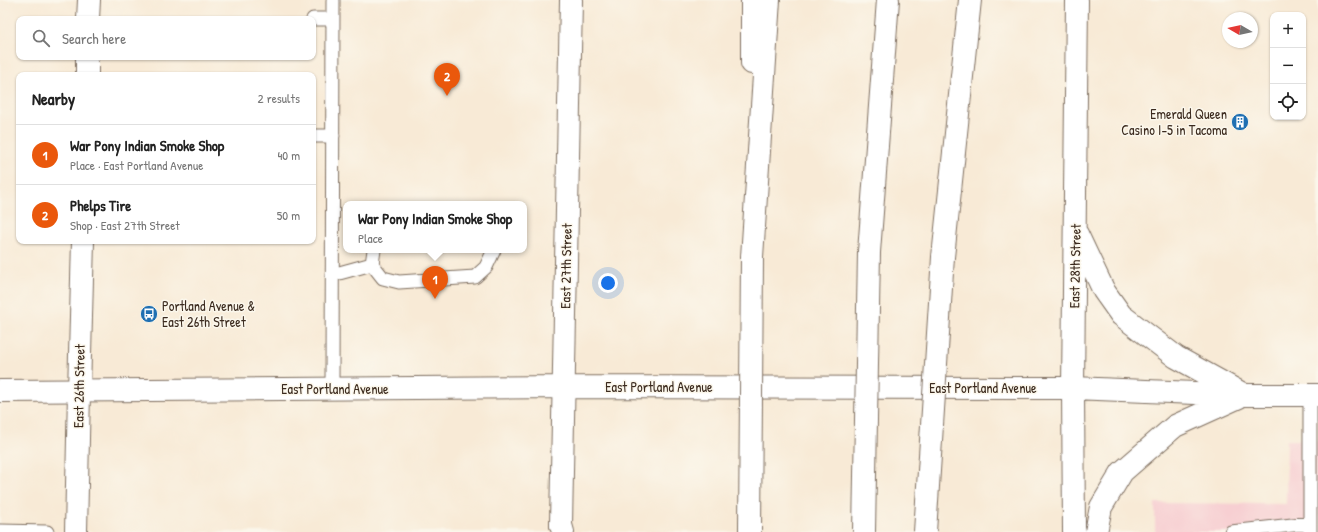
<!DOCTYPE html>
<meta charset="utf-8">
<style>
:root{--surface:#fff;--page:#f2f2f2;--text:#222;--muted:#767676;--line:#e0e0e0;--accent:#ea580c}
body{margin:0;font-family:"Patrick Hand",sans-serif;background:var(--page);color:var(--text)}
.controls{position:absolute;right:12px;top:12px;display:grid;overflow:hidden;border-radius:8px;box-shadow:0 1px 3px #0004}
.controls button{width:36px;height:36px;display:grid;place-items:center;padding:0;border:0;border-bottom:1px solid var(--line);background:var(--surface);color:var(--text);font:20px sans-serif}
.compass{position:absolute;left:1222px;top:12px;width:36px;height:36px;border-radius:50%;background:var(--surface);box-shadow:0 1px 3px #0004;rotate:279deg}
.you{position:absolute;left:608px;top:283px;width:14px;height:14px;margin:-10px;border:3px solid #fff;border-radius:50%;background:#1a73e8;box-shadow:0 0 0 6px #1a73e833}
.badge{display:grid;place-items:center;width:26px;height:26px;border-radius:50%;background:var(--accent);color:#fff;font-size:13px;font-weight:700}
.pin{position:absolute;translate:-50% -33px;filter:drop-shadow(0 1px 2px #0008)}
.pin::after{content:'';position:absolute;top:21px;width:14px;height:12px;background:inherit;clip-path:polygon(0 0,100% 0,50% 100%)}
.popup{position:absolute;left:343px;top:201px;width:184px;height:52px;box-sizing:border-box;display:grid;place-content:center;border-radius:8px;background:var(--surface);filter:drop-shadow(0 1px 3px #0005);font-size:13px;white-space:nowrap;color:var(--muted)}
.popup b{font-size:15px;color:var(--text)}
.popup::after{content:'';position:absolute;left:50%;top:100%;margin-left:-8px;border:8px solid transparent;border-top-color:var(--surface)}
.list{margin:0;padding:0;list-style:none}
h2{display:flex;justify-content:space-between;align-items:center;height:52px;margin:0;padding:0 16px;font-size:17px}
h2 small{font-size:13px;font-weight:400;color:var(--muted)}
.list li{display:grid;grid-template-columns:26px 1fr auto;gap:12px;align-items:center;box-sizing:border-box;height:60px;padding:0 16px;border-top:1px solid var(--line)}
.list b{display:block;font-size:15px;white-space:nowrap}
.list p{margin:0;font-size:13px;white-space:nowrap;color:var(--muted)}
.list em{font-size:13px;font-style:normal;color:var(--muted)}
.icon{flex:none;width:22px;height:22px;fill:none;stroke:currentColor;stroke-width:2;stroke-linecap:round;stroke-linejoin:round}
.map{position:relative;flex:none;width:1318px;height:532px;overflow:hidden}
.search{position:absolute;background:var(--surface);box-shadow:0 1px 3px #0004;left:16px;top:16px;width:300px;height:44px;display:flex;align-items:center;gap:10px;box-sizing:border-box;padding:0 14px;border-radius:8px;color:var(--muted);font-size:15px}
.panel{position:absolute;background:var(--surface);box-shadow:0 1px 3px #0004;left:16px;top:72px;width:300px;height:172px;border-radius:8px}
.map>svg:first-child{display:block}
.built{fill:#f7cfd2}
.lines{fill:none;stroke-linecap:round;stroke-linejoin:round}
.lane-casing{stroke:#7d6d5e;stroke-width:15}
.street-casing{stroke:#7d6d5e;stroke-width:24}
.secondary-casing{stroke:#7d6d5e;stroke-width:24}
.primary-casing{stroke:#7d6d5e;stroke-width:24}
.highway-casing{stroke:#7d6d5e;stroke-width:24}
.lane{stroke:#fff;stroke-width:13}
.street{stroke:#fff;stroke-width:22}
.secondary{stroke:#fff;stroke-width:22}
.primary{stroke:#fff;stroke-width:22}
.highway{stroke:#fff;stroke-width:22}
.highway-bridge-casing{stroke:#7d6d5e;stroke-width:24;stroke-linecap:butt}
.highway-bridge{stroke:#fff;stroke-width:22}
.labels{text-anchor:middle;stroke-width:3;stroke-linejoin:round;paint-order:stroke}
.poi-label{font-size:14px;fill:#3b2a1e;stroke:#fbf7ec;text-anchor:end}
.street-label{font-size:14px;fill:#3b2a1e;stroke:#fbf7ec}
</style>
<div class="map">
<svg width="1318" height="532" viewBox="0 0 1318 532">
<rect width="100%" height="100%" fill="#fbf7ec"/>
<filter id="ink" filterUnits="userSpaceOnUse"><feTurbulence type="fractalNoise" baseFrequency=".025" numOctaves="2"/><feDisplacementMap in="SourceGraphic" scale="8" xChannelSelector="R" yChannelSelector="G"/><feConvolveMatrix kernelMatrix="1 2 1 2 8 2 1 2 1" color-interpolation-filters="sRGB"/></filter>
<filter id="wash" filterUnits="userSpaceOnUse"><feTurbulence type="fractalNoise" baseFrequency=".012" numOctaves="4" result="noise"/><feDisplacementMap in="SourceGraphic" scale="16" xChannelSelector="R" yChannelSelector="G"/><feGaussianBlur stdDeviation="0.9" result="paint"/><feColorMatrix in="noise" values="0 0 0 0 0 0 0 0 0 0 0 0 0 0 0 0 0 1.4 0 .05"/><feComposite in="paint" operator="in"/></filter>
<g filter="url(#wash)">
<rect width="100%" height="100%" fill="#f8ead6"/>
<path class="built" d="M1287,440h31v92h-163v-29l131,1z"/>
</g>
<g filter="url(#ink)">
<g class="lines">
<defs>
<path id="lane" d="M313,19h20
M313,136h20
M374,250l-2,14 11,14 16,4 76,-5 11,-10 8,-17
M332,275l40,-11
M332,389l1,-389
M1310,395v137
M0,531l47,1
M1231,532l79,-9"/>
<path id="street" d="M76,532l3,-140"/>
<path id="secondary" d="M88,19l1,-19
M87,75v-18
M79,392l4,-151"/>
<path id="primary" d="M1077,234l27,57 17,24 55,42 65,36
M0,391l564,-4 509,1 171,7h74
M561,525l10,-525
M1074,532l-1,-144 4,-388
M1096,532l5,-25 21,-35 53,-46 64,-29"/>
<path id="highway" d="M752,0v63
M869,252l19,-252
M752,257l17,-257
M943,257l27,-257
M561,525l2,7"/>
</defs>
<use href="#lane" class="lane-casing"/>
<use href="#street" class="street-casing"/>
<use href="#secondary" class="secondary-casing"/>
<use href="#primary" class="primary-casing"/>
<use href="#highway" class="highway-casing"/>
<use href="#lane" class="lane"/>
<use href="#street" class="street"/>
<use href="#secondary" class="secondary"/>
<use href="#primary" class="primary"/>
<use href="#highway" class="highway"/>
<defs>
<path id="highway-bridge" d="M750,532l2,-275
M864,532l5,-280
M925,532l18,-275"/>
</defs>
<use href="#highway-bridge" class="highway-bridge-casing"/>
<use href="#highway-bridge" class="highway-bridge"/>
</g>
</g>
<defs>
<symbol id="building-disc" viewBox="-11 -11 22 22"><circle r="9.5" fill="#1f6fb2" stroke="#fbf7ec"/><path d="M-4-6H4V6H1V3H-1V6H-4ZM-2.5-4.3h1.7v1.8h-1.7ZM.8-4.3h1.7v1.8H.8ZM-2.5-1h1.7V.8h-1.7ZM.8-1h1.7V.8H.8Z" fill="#fff"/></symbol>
<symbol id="bus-disc" viewBox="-11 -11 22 22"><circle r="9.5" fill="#1f6fb2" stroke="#fbf7ec"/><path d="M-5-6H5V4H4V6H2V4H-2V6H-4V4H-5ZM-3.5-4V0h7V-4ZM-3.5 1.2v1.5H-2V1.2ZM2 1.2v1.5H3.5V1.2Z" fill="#fff"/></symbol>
</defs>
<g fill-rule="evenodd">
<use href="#building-disc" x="1230" y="112" width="20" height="20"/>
<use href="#bus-disc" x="139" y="304" width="20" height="20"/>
</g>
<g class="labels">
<g class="poi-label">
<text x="1227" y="119">Emerald Queen<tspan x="1227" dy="16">Casino I-5 in Tacoma</tspan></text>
<text x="162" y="311" text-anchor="start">Portland Avenue &amp;<tspan x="162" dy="16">East 26th Street</tspan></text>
</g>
<g class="street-label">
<text transform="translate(566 266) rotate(-89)" y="5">East 27th Street</text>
<text transform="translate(1075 266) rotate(-89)" y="5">East 28th Street</text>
<text transform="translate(79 386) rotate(-89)" y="5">East 26th Street</text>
<text x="659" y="392">East Portland Avenue</text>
<text x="983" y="393">East Portland Avenue</text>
<text x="335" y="394">East Portland Avenue</text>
</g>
</g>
</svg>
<div class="controls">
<button>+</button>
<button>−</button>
<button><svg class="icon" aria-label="locate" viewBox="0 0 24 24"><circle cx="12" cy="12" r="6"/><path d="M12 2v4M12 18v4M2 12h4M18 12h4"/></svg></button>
</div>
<svg class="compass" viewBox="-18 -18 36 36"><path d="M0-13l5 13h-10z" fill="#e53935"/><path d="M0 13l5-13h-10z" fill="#767676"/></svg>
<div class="you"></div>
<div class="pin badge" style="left:435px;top:299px">1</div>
<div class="popup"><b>War Pony Indian Smoke Shop</b>Place</div>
<div class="pin badge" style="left:447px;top:96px">2</div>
<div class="search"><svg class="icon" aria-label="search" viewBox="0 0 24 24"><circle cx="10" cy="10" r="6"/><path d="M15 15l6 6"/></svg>Search here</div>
<section class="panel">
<h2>Nearby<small>2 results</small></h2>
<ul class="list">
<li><span class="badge">1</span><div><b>War Pony Indian Smoke Shop</b><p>Place · East Portland Avenue</p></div><em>40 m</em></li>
<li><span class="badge">2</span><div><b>Phelps Tire</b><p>Shop · East 27th Street</p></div><em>50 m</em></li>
</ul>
</section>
</div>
